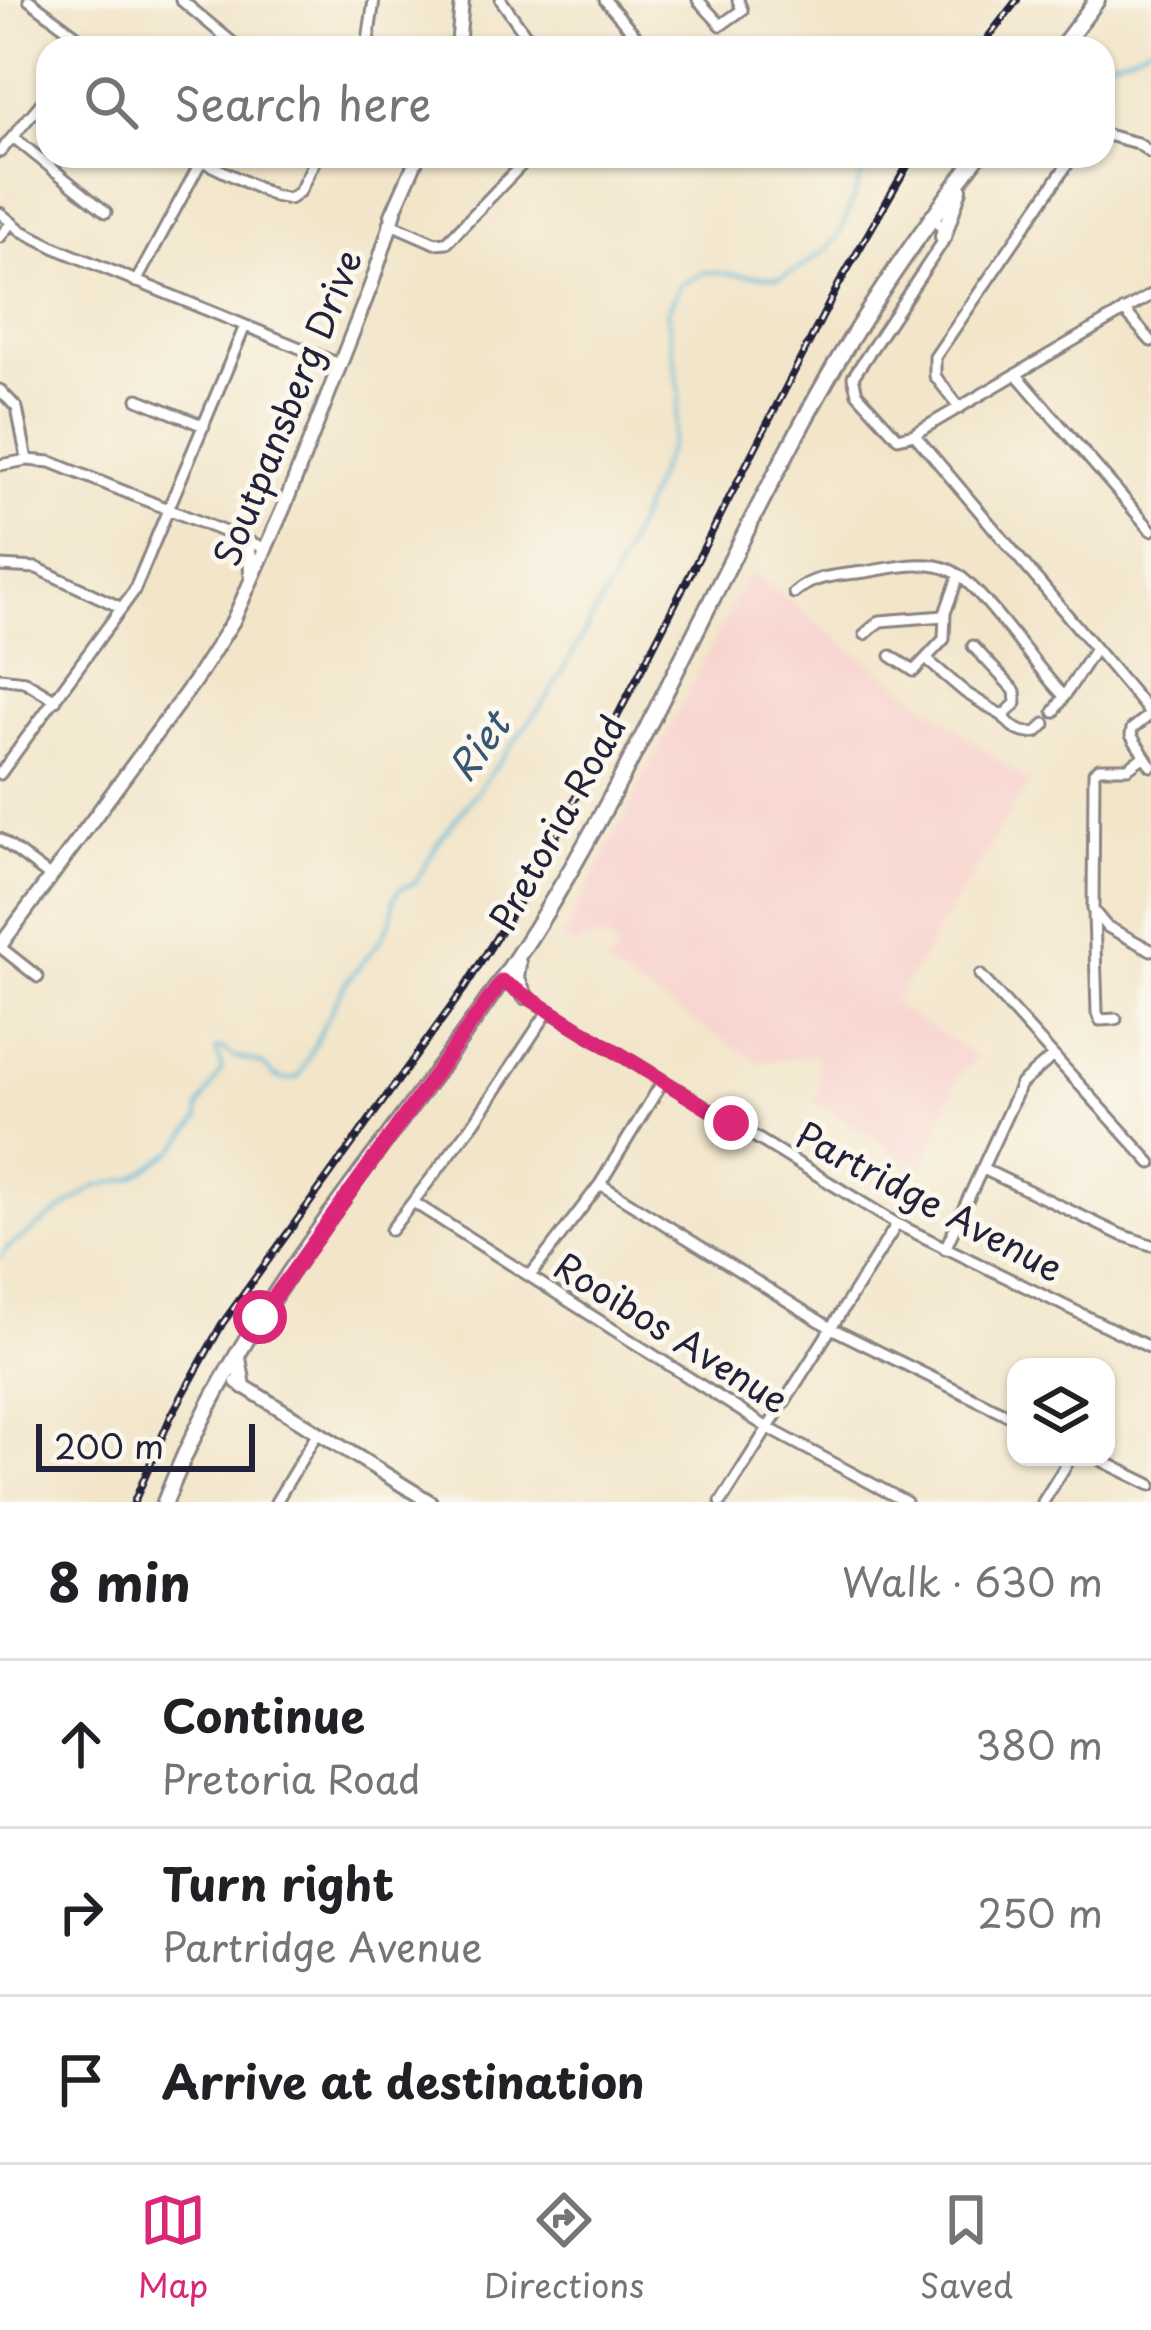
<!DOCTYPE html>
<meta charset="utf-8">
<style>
:root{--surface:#fff;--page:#f2f2f2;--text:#202124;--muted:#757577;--line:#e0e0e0;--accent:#db2777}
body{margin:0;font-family:"Playpen Sans",sans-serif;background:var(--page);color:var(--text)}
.controls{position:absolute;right:36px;bottom:36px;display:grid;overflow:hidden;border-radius:24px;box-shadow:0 3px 9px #0004}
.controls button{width:108px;height:108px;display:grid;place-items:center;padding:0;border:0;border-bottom:3px solid var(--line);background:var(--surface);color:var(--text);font:60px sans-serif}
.scale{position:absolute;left:36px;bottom:30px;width:219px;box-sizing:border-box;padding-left:12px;border:6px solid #22223b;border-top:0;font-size:33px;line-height:42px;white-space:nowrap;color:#22223b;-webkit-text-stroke:9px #fbf7ec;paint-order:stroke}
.stop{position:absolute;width:36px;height:36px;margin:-27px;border:9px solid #db2777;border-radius:50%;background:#fff}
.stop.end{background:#db2777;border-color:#fff;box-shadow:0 3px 12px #0008}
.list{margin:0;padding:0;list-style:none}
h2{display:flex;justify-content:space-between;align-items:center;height:156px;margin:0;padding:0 48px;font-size:51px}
h2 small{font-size:39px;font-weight:400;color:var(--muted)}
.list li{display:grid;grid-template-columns:78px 1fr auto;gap:36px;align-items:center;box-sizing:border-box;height:168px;padding:0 48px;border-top:3px solid var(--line)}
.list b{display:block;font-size:45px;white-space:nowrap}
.list p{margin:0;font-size:39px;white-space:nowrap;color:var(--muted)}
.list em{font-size:39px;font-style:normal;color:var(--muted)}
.icon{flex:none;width:66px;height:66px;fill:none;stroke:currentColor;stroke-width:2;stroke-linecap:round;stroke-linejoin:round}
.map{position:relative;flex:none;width:1151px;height:1502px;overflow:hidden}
.search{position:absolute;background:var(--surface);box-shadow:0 3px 9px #0004;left:36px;right:36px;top:36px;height:132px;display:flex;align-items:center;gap:30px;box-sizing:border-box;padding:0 42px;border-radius:36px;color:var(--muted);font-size:45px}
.sheet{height:660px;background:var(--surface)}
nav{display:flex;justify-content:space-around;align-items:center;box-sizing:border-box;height:168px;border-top:3px solid var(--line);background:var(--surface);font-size:33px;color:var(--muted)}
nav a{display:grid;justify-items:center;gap:6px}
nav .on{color:var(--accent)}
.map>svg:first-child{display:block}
.built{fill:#f7d0cb}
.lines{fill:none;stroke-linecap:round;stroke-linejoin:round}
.stream{stroke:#5bb9da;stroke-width:3}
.street-casing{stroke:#8a8482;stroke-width:15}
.secondary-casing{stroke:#8a8482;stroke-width:18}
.primary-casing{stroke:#8a8482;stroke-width:20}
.street{stroke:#fff;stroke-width:9}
.secondary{stroke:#fff;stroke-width:12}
.primary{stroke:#fff;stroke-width:14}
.rail-casing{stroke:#22223b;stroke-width:8}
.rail{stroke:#fbf7ec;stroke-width:3;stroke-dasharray:9;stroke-linecap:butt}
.route{stroke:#db2777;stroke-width:15}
.labels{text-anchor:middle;stroke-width:10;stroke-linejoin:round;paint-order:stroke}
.street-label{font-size:36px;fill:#22223b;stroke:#fbf7ec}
.water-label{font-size:39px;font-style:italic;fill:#365773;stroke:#fbf7ec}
</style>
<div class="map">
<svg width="1151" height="1502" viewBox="0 0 1151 1502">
<rect width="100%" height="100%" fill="#fbf7ec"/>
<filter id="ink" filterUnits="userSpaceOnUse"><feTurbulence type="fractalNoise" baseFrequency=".00833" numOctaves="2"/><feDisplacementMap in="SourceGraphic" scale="24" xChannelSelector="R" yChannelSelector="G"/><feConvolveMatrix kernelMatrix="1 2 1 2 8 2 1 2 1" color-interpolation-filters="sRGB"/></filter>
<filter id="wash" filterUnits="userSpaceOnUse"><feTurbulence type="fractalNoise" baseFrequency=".004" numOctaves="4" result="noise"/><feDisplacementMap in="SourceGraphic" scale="48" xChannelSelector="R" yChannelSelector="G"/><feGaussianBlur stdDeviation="2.7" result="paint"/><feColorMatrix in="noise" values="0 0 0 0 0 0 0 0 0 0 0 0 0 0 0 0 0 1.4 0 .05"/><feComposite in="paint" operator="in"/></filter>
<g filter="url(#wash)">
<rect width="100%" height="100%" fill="#f2e5c9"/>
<path class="built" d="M750,571l279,212 -136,221 85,53 -21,21 -33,91 -111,-68 8,-15 -3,-4 -1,-26 -59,6 -151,-95 10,-16 -6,-11 -24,-1 -12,9 -14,-9z"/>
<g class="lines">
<path class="stream" d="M1103,61l27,-6 21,-11
M0,1258l7,-10 87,-61 39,-9 41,-27 25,-32 -1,-10 24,-40 -6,-20 6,-1 11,8 29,8 12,12 12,4 13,-3c14,-30 28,-59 43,-87 16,-30 54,-53 51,-90l7,-11 15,-6 23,-40 112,-149 59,-105 64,-151 7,-43 -13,-82 13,-28 25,-13 74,6 20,-9 28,-20 13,-16 24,-63 14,-14"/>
</g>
</g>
<g filter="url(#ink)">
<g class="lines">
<defs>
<path id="street" d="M29,0l48,36 4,12
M181,0l58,48
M501,0l29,41
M605,0l31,36
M698,0l23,25 21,-15 -4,-10
M367,48l7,-48
M1103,134l34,9 14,10
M13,137l93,75
M0,152l48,-57
M202,161l72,35 16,3 10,-8 17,-35
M0,213l22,18 36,18 281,115
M931,216l11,12v15l-89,134 4,16 41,45 16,-4 237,-139
M389,223l46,20 12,-1 83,-86
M0,237l11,-14
M136,282l68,-126
M1124,310l27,31
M1016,374l135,156
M0,390l17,18 10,52
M138,399l66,27
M960,408l-25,-32v-19l138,-201
M914,434l237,280
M0,465l27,-5 24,2 216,87
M0,566l37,2 85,40
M794,593c19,-18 47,-18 71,-21 25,-4 61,-13 85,-2 30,13 85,98 114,126
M865,634l15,-13 64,-5
M891,656l23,15 30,-32 1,-26 14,-38
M927,660l39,33 37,23 13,-13 -1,-12 -42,-45
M0,678l24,3 32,19
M1054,712l41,-63
M1151,714l-19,15 -1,6 20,31
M1003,716c9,12 18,19 34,16l8,-8
M1143,757l-15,11h-29l-5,4 -1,138 13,16 45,24
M0,774l134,-183 111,-265
M0,839l51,38
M1094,913l3,100 3,7 16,-1
M0,947l38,30
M980,975l171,188
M501,981l396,243 254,124
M983,1169l136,65 32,11
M600,1184l231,144 185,91
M413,1202l355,226 138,74
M391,1230l83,-107 75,-113
M945,1249l76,-165 32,-28
M530,1276l70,-92 63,-103
M1094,1457l57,28
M276,1502l42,-70
M721,1502l176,-278
M1043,1502l28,-45"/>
<path id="secondary" d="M458,48l4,-48
M392,215l26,-59
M244,539l6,16 1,18
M0,946l194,-264 39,-61 51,-114 88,-224 23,-71
M237,1382l193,120"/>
<path id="primary" d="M1061,48l36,-48
M943,237l16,-48
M518,963l-2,15 9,18
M238,1358l5,28
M165,1502c85,-221 260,-391 382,-592 100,-165 176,-345 270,-513 47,-85 102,-164 161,-241"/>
</defs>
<use href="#street" class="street-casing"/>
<use href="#secondary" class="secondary-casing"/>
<use href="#primary" class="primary-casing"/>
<use href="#street" class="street"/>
<use href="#secondary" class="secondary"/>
<use href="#primary" class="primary"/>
<defs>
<path id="rail" d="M980,48l37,-48
M134,1502l37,-86 51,-92 242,-335 74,-118 301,-587 74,-128"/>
</defs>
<use href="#rail" class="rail-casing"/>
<use href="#rail" class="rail"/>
</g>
</g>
<g class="lines" filter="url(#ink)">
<path class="route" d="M260,1317l242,-336 229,142"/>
</g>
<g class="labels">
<g class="street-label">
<text transform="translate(288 408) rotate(-68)" y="13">Soutpansberg Drive</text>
<text transform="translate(558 823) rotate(-61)" y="13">Pretoria Road</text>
<text transform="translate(929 1202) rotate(28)" y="13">Partridge Avenue</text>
<text transform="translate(671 1333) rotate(32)" y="13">Rooibos Avenue</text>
</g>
<g class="water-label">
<text transform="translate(479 747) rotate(-54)" y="14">Riet</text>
</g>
</g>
</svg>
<div class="controls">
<button><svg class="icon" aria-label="layers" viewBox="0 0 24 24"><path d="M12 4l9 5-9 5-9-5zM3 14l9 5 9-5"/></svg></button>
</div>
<div class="scale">200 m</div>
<div class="stop" style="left:260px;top:1317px"></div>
<div class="stop end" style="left:731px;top:1123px"></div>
<div class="search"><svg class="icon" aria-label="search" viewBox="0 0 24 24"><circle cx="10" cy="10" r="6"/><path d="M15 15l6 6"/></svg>Search here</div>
</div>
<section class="sheet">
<h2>8 min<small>Walk · 630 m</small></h2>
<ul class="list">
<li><svg class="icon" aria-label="ahead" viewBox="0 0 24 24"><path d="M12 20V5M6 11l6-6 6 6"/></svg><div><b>Continue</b><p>Pretoria Road</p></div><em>380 m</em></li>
<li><svg class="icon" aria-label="right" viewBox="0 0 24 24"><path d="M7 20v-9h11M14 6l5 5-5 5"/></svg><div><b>Turn right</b><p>Partridge Avenue</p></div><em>250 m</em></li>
<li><svg class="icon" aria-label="arrive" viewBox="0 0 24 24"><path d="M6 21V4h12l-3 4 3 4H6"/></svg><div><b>Arrive at destination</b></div></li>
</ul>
</section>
<nav>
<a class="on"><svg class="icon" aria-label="map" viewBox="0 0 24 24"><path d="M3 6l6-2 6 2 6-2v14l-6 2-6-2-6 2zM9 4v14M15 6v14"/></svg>Map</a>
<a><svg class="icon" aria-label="directions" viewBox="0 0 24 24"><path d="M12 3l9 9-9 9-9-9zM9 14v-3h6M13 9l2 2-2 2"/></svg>Directions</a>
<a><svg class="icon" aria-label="saved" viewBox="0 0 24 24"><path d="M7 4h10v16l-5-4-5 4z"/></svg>Saved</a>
</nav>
